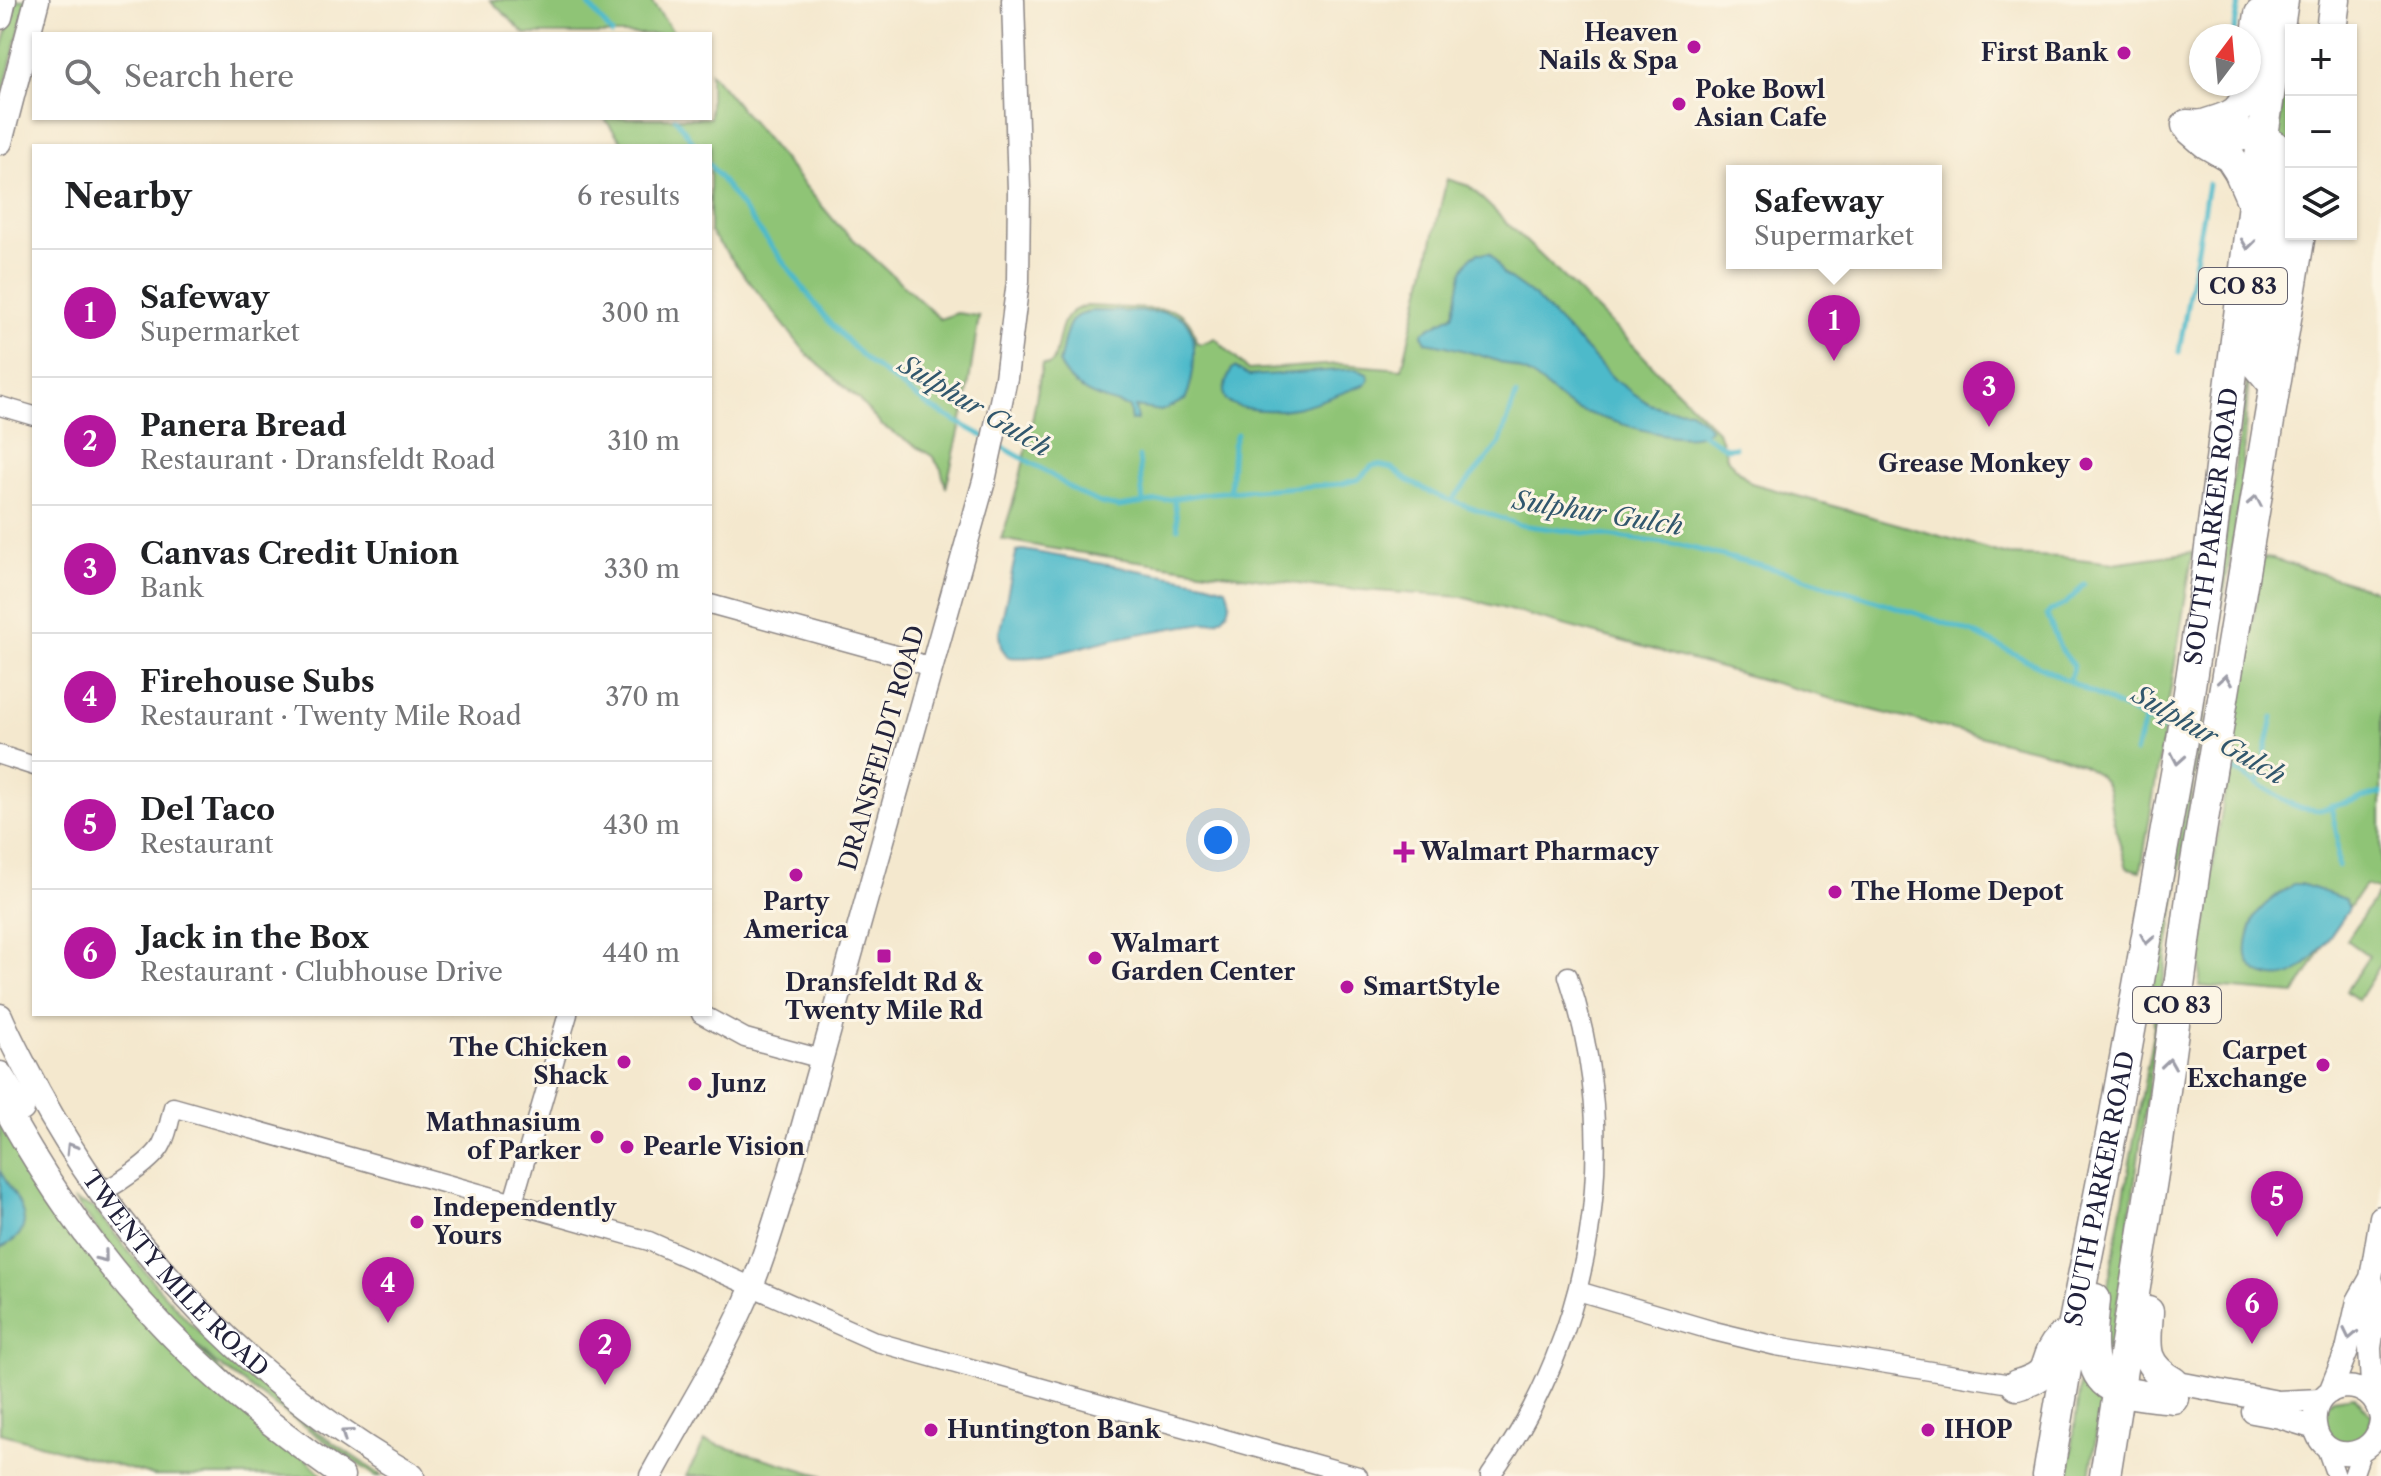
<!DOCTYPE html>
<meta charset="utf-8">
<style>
:root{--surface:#fff;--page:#f2f2f2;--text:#202124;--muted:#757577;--line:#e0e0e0;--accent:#b5179e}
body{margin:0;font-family:"Libre Caslon Text",serif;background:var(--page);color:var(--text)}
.controls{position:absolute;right:24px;top:24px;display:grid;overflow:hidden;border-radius:0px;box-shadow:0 2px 6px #0004}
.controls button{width:72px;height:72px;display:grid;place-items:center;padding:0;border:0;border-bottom:2px solid var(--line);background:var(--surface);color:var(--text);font:40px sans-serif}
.compass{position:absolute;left:2189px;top:24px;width:72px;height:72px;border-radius:50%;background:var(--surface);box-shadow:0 2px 6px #0004;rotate:16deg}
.you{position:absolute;left:1218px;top:840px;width:28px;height:28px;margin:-20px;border:6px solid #fff;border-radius:50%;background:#1a73e8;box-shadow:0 0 0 12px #1a73e833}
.badge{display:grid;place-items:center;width:52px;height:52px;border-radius:50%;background:var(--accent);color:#fff;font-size:26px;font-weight:700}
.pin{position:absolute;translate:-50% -66px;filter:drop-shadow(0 2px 4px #0008)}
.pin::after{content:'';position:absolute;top:42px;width:28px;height:24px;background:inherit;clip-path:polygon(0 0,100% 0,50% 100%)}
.popup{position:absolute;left:1726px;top:165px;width:216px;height:104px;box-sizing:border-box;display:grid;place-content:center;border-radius:0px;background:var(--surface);filter:drop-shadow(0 2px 6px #0005);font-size:26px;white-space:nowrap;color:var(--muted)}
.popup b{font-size:30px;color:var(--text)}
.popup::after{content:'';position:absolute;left:50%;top:100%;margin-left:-16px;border:16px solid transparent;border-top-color:var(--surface)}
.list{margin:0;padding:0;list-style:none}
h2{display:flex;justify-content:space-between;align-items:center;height:104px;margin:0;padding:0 32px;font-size:34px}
h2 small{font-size:26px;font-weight:400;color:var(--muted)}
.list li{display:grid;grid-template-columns:52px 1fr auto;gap:24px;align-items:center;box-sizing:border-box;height:128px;padding:0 32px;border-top:2px solid var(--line)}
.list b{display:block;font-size:30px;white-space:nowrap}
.list p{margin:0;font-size:26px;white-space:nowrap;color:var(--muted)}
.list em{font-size:26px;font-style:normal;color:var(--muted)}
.icon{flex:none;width:44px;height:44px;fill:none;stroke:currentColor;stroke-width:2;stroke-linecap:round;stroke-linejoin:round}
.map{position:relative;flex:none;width:2381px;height:1476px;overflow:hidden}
.search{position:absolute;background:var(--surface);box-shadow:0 2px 6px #0004;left:32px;top:32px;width:680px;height:88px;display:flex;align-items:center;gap:20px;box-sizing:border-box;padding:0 28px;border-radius:0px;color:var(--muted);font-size:30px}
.panel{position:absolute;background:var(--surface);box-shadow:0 2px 6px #0004;left:32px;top:144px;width:680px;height:872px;border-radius:0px}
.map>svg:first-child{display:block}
.green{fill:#8fc476;stroke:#587358;stroke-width:2}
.water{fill:#4ebaca;stroke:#386e82;stroke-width:2}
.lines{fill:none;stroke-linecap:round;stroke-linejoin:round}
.stream{stroke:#4ebaca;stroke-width:5}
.minor-casing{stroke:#8b8584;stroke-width:21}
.tertiary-casing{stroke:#8b8584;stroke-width:25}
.secondary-casing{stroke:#8b8584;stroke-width:27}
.trunk-casing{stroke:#8b8584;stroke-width:33}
.minor{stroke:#fff;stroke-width:18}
.tertiary{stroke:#fff;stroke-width:22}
.secondary{stroke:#fff;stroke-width:24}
.trunk{stroke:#fff;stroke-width:30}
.oneway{stroke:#9c9ca7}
.poi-dot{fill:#b5179e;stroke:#fcf5e5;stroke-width:3}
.labels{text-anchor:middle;stroke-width:6;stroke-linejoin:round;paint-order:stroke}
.shield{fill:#fcf5e5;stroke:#63616e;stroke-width:2}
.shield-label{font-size:22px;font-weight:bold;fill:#22223b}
.poi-label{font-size:24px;font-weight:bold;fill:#22223b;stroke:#fcf5e5;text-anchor:start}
.street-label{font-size:24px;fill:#22223b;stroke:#fcf5e5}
.water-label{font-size:26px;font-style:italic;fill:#31576d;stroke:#fcf5e5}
</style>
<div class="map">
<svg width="2381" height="1476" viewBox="0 0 2381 1476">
<rect width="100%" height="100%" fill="#fcf5e5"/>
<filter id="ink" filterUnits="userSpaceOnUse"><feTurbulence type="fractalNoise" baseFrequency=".0125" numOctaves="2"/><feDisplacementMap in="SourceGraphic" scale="16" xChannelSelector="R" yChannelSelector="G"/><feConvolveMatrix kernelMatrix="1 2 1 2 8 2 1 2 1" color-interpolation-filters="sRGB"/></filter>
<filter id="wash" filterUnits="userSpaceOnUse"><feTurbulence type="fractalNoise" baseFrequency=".006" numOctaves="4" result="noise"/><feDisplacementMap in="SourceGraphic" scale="32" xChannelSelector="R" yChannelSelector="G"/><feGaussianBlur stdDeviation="1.8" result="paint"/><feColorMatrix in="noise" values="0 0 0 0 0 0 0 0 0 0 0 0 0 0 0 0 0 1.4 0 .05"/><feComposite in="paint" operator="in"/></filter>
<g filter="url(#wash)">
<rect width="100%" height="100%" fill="#f4e8ce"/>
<path class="green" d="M15,0h12l-27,104v-47z
M490,0h160l25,34h-150z
M2291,40v139l-14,-41z
M710,72l127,152 103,95 17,-6 22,3 -13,86 -20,86 -5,-19 -9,-13 -51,-31 -22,-25 -52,-46 -97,-122v-86h-85l-21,-28h106z
M1447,179l22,7 165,160 29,31 55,54 10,29 23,23 257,72 52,2 54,6 79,-11 -52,319 -14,-3c-5,-18 -11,-36 -15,-54 -2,-10 -1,-23 -7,-31 -10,-14 -31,-23 -48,-28l-181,-44 -414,-114 -143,-10 -271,-39 -47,-9c21,-57 31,-115 41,-175l6,1 5,-3c9,-24 3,-51 34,-56l86,4c15,5 21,17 23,32l5,2 14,-6 33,32 92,-6 62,5z
M2251,351l-11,146 -59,361 -72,505 -11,-21 56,-315 -1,-44 45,-249z
M2263,558l10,1 108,33v372l-23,36 -12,-9 23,-35 -22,-16 33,-50 -15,-5 -39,57 -31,52 -96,-8 13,-115z
M0,1119l41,69 282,288h-169l-154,-43z
M75,1201l19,7 61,76 37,41 48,45 76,61 66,45h-6l-29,-19 -133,-95 -26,-25 -62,-70z
M2083,1374l16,12 3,13 -12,77h-21l11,-93z
M2354,1396l18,19 -5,20 -18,10 -20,-7 -6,-28 10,-11z
M705,1441l119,35h-138z"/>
<path class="water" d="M1478,253h12l13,21 32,23 80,83 34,24 17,5 24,1 19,16 1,3c-21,22 -105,-11 -132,-19 -18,-7 -29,-23 -45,-33 -21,-14 -81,-31 -107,-35l-4,-7 2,-4 29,-16c8,-19 3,-52 25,-62z
M1094,311l69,1c7,1 14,2 19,6 19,14 12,63 3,82l-24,11 -26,-4 2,13 -6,1 -2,-14c-29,-8 -57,-15 -70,-44 7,-23 4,-51 35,-52z
M1235,367l14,9 107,-7 11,5 2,4 -3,6c-42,15 -74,33 -121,24 -28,-5 -24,-17 -13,-39z
M1023,550l182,32 21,6c6,15 6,25 -9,33 -33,5 -66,10 -99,17 -35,7 -74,23 -110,19l-7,-10 -2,-13 16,-76 2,-7z
M2293,884h8l44,15 4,10c-15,22 -30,47 -52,63 -15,10 -42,6 -49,-12 -4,-12 2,-31 7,-43 7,-13 26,-24 38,-33z
M0,1171c17,30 44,58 0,77z"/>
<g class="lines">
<path class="stream" d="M585,0l27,34
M2233,36l7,-36
M2225,86v-2
M675,118l21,28
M710,165l119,157 24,25 18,17 59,43 55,30
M2179,352l29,-168
M1701,433l25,15 9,-1
M997,444l45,25 36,24 22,10 18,4 92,-14 131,-9 18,-5 13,-13 6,-1 14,3 15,12 31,16 82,29 160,20 110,28 125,40 58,20 199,100
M1139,457l4,46
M1230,492l3,-47 4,-11
M1174,498l4,30
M1452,500l48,-57 16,-48
M2069,680l5,-14 -14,-18 -13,-33 3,-4c16,-5 23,-14 34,-27
M2135,753l10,-34
M2222,763l76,45 22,2 61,-17
M2256,784l9,-13v-19l8,-34
M2331,806l6,30 1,30"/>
</g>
</g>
<g filter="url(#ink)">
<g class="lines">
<defs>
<path id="minor" d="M0,406l34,10
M710,604l193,53 28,11
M0,755l34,11
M701,1014l44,24 77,21
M101,1193c16,-9 54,-33 61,-49 6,-11 8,-25 11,-37l476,134 228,101 481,134
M513,1202l55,-188
M1578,1291l136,40 62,15 241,39
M2325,1445l11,31
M1490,1476c103,-142 134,-333 78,-500
M2353,1476l9,-26"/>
<path id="tertiary" d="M2371,1278l6,23 -7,47 2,37 4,18
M2173,1382l105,20 42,-2
M2330,1392l17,-42 11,-49 13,-23 10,-61
M2253,1412l27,5 35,11
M2381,1419c-7,-47 -71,-39 -66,5 4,41 62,38 66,-4
M651,1476c34,-63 74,-124 101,-190 15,-36 25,-74 37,-111l195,-694 22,-103 12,-97 1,-91 -6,-190"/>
<g id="secondary">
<path d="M0,17l4,-17"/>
<path d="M0,142l37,-142"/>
<path id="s1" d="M0,1016c11,26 25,51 38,76 87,159 217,294 374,384"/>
<path d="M0,1074l22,35"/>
<path d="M0,1098c57,106 130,204 221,284 38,34 79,64 121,94"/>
</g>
<g id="trunk">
<path d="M2331,30l4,-30"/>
<path d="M2249,84l11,-70"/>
<path d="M2187,125c21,0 85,11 97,29l-27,210 16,19"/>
<path d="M2203,125c27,-8 41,-10 46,-41"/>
<path d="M2191,130l15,13 24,14 9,14 14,32"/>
<path d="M2095,1299c-2,28 -13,77 22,90 17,6 38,7 56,9"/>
<path d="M2148,1312c-2,33 -8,51 25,70"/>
<path d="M2017,1385c42,-12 20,-22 44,-47"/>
<path id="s2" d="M2048,1476l25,-149 40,-202 68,-379 26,-174 46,-368 30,-204"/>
<path d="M2105,1476l53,-334 37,-274 105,-634"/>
</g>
</defs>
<use href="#minor" class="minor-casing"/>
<use href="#tertiary" class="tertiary-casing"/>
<use href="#secondary" class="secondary-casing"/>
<use href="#trunk" class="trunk-casing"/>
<use href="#minor" class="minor"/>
<use href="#tertiary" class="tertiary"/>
<use href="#secondary" class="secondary"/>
<use href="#trunk" class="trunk"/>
</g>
<defs><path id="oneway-chevron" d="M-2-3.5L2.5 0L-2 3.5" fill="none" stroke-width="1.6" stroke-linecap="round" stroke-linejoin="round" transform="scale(2)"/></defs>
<g class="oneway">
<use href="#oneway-chevron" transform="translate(2248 244) rotate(97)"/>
<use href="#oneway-chevron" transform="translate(2255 501) rotate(-80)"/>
<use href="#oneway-chevron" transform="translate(2225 680) rotate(-81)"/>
<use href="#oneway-chevron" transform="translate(2178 759) rotate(100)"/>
<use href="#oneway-chevron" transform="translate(2147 939) rotate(100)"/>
<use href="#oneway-chevron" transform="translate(2169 1064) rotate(-82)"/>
<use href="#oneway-chevron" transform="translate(71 1148) rotate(-122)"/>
<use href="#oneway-chevron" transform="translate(103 1257) rotate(51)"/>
<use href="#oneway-chevron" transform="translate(2350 1334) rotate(102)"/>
<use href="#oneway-chevron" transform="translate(346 1434) rotate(-145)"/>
</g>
</g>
<g class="poi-dot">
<circle cx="1694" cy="47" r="8"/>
<circle cx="2124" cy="53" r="8"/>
<circle cx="1679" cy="104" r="8"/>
<circle cx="2086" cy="464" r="8"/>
<path d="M1400 840h8v8h8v8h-8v8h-8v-8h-8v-8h8z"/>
<circle cx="796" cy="875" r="8"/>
<circle cx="1835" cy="892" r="8"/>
<rect x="876" y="948" width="16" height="16" rx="4"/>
<circle cx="1095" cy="958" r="8"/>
<circle cx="1347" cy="987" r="8"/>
<circle cx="624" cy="1062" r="8"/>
<circle cx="2323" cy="1065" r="8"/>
<circle cx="695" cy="1084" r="8"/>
<circle cx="597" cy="1137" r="8"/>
<circle cx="627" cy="1147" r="8"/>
<circle cx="417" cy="1222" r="8"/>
<circle cx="931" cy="1430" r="8"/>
<circle cx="1928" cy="1430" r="8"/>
</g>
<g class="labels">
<g class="shield">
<rect x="2199" y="268" width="88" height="36" rx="6"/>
<rect x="2133" y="987" width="88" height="36" rx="6"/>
</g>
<g class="shield-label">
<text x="2243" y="294">CO 83</text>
<text x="2177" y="1013">CO 83</text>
</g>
<g class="poi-label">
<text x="1678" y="41" text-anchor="end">Heaven<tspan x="1678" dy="28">Nails &amp; Spa</tspan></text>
<text x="2108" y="61" text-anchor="end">First Bank</text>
<text x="1695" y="98">Poke Bowl<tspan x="1695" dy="28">Asian Cafe</tspan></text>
<text x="2070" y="472" text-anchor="end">Grease Monkey</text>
<text x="1420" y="860">Walmart Pharmacy</text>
<text x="1851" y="900">The Home Depot</text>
<text x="796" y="910" text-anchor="middle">Party<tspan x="796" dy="28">America</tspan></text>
<text x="1111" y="952">Walmart<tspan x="1111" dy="28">Garden Center</tspan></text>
<text x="884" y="991" text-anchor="middle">Dransfeldt Rd &amp;<tspan x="884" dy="28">Twenty Mile Rd</tspan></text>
<text x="1363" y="995">SmartStyle</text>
<text x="608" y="1056" text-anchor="end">The Chicken<tspan x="608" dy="28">Shack</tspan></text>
<text x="2307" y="1059" text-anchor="end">Carpet<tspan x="2307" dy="28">Exchange</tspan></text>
<text x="711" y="1092">Junz</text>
<text x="581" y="1131" text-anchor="end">Mathnasium<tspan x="581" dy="28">of Parker</tspan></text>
<text x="643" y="1155">Pearle Vision</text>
<text x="433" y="1216">Independently<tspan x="433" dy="28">Yours</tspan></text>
<text x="947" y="1438">Huntington Bank</text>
<text x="1944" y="1438">IHOP</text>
</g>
<g class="street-label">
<text dy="8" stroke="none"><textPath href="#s2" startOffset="964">SOUTH PARKER ROAD</textPath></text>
<text transform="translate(882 748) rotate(-74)" y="8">DRANSFELDT ROAD</text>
<text dy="8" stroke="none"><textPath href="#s2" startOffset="292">SOUTH PARKER ROAD</textPath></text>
<text dy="8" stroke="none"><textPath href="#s1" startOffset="314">TWENTY MILE ROAD</textPath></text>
</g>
<g class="water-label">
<text transform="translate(975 406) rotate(31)" y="9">Sulphur Gulch</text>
<text transform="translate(1598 513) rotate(9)" y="9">Sulphur Gulch</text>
<text transform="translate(2209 735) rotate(30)" y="9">Sulphur Gulch</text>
</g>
</g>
</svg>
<div class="controls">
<button>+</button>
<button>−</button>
<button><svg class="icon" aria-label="layers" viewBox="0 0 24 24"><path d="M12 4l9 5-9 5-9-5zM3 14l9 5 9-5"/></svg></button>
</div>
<svg class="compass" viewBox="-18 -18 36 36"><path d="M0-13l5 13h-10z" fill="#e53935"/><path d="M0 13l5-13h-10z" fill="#757577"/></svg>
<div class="you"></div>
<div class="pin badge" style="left:1834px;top:361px">1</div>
<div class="popup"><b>Safeway</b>Supermarket</div>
<div class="pin badge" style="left:605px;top:1385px">2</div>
<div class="pin badge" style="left:1989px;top:427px">3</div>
<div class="pin badge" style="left:388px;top:1323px">4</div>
<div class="pin badge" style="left:2277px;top:1237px">5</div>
<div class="pin badge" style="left:2252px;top:1344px">6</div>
<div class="search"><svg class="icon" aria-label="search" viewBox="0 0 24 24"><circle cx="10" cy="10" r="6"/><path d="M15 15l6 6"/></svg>Search here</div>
<section class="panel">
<h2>Nearby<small>6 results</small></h2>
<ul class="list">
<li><span class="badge">1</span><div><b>Safeway</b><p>Supermarket</p></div><em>300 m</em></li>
<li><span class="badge">2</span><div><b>Panera Bread</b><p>Restaurant · Dransfeldt Road</p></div><em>310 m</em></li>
<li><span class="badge">3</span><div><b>Canvas Credit Union</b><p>Bank</p></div><em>330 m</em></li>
<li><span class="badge">4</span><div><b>Firehouse Subs</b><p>Restaurant · Twenty Mile Road</p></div><em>370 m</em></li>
<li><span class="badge">5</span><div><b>Del Taco</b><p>Restaurant</p></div><em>430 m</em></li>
<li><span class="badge">6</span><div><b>Jack in the Box</b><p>Restaurant · Clubhouse Drive</p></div><em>440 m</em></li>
</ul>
</section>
</div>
